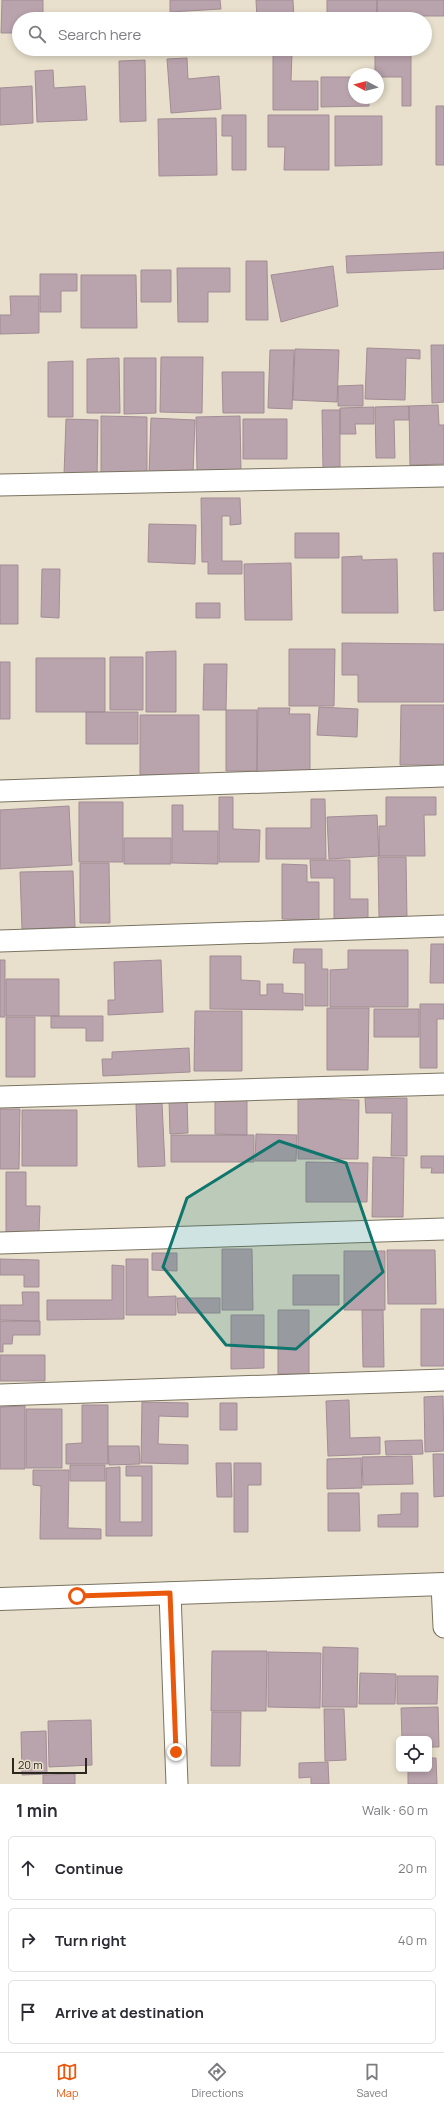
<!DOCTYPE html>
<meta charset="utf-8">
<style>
:root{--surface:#fff;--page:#f7f7f7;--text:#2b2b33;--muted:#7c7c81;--line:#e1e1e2;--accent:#ea580c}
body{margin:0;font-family:Manrope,sans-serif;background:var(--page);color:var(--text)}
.controls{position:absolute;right:12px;bottom:12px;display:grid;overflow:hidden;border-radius:6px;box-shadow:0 2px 6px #0003}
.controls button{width:36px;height:36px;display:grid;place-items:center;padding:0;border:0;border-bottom:1px solid var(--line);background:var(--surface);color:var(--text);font:20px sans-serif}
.compass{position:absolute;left:348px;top:68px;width:36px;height:36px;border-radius:50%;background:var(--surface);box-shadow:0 2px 6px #0003;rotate:277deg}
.scale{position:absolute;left:12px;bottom:10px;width:75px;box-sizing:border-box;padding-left:4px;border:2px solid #2a271f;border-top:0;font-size:11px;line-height:14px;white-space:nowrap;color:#2a271f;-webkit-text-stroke:3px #e8e0cc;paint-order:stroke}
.stop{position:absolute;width:12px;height:12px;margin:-9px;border:3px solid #ea580c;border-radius:50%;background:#fff}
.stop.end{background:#ea580c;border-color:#fff;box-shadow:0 1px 4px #0008}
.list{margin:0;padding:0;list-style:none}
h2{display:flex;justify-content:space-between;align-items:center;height:52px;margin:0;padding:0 16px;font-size:17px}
h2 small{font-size:13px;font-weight:400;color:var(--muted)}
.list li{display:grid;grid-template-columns:26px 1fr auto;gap:12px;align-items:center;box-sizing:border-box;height:64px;margin:0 8px 8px;padding:0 8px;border:1px solid var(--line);border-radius:6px}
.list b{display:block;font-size:15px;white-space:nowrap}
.list em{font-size:13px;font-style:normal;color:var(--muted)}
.icon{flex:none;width:22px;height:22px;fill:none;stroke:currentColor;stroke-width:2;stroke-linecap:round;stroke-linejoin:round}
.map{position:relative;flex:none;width:444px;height:1784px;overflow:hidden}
.search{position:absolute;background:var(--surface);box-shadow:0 2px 6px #0003;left:12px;right:12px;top:12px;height:44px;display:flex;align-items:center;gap:10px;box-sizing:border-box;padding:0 14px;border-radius:22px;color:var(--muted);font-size:15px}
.sheet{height:268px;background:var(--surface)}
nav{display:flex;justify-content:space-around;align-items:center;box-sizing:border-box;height:56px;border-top:1px solid var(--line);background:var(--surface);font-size:11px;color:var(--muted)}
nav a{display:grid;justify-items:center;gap:2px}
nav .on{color:var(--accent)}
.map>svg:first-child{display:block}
.building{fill:#b9a3ac;stroke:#a28d95}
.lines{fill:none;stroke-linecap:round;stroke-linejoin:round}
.minor-casing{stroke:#7a7361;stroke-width:23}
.tertiary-casing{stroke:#7a7361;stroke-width:24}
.minor{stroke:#fff;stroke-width:21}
.tertiary{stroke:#fff;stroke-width:22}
.route{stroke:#ea580c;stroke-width:5}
.marked{fill:#0f766e;fill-opacity:0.2;stroke:#0f766e;stroke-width:3;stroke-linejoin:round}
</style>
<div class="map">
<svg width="444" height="1784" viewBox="0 0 444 1784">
<rect width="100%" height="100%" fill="#e8e0cc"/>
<path class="building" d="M2,0h41v19h-24v14h-18z
M170,0h50l1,9 -51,3z
M256,0h37l1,19h-37z
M327,0h50v18h-50z
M377,0h67v16h-67z
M375,49h36v57h-9v-29h-24v-3h-3z
M273,53h19l-1,28h27v29h-45z
M187,58l1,21 31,-3 2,33 -50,4 -4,-54z
M145,60l1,61 -26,1 -1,-61z
M53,70l1,18 31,-2 2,34 -50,2 -2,-51z
M321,77h33v21h15v8l-48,1z
M32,86l1,37 -33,2v-37z
M436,106h8v59h-8z
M222,115h24v55h-14v-34h-10z
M268,115h61v55h-45l1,-23h-17z
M335,116h47v49l-47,1z
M216,118l1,57 -58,1 -1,-57z
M444,252v17l-97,4 -1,-17z
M246,261h21l1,59h-22z
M333,266l5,40 -57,16 -10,-47z
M177,268h53v24h-22v30h-30z
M141,270h30v32h-30z
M40,274h37v17h-16v21h-21z
M81,275h55l1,53h-56z
M10,296h29v37l-39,1v-19h11z
M431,345h13v57l-12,1z
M367,348l53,2v9l-14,-1 -1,42 -40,-1z
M295,349l44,1 -2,52 -44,-2z
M270,350h24l-2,59 -24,-1z
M161,357h42l-1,56 -42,-1z
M119,358l1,55h-33v-54z
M124,358h32v55l-32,1z
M73,361v56h-25v-55z
M222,372h42v41h-41z
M363,385v21h-25v-20z
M438,405l1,20h5v39l-34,1 -1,-59z
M409,406v14h-15l1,38h-19l-1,-51z
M374,407v17h-19l1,10h-16v-26z
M322,410h18v57l-17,1z
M101,416l46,1v59l-46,-1z
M240,416l1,55h-44l-1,-54z
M151,418l44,2 -2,55 -44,-1z
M66,419l32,1 -1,56 -33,-1z
M243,419h44v40h-44z
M201,498h39l1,26 -11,1v-9h-8v45h20v13h-34v-12h-6z
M149,524l47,1 -1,39 -47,-2z
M295,533h44v25h-44z
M433,553h11v57l-10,1z
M362,556v4l35,-1 1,54h-56v-56z
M291,563l1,57h-47l-1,-56z
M0,565h18v59h-18z
M42,569h18l-1,49 -18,-1z
M196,603h24v15h-24z
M342,643l102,1v58h-86v-27h-16z
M289,649h46l-1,57h-45z
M176,651v61h-30v-60z
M110,657h33v53h-33z
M36,658h69v54h-69z
M0,662h10v57h-10z
M204,664h23l-1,46h-23z
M401,705h43v60h-44z
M319,707l39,2 -1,28 -40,-2z
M258,708h32l-1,6h21v58h-53z
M226,710h31v61h-31z
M86,712h52v32h-52z
M140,715h59v60h-59z
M219,797h14v32l27,1 -1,32h-40z
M386,797h50v18h-12l1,41h-46v-30h7z
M311,799h14l1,60h-60v-31h45z
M79,802h44v60h-44z
M172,805h11v26h35v33l-46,-1z
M69,806l3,59 -72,4v-59z
M377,815l2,41 -50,3 -2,-42z
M124,838h47v26h-47z
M378,857h28l1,60h-28z
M310,860h40v39h18v20h-34v-41h-23z
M80,863h29l1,60h-30z
M282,864l25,1v17h12v38l-37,-1z
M73,871l2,56 -53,2 -2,-57z
M431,944h13v39h-14z
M294,949h28v20h6v37h-23v-43h-12z
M348,950h60v57h-78v-37l18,-1z
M210,956h31v24l19,1v14h7v-11h16v9l20,1v16l-93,-1z
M0,960h5v57h-5z
M161,960l2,52 -55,3v-15h7l-1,-38z
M6,979h53v37h-53z
M420,1004h24v15h-7v49h-17z
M327,1008h42l-1,62h-41z
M374,1009h45v28h-45z
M195,1011h47v60h-48z
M51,1016h52v25h-17v-13h-35z
M6,1017h29v60h-29z
M189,1048l1,24 -87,4 -1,-17h10v-7z
M187,1098l1,35 -18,1 -1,-35z
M215,1098h32v37l-32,-1z
M365,1098h42v58h-16l1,-43h-26z
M298,1099l61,1 -1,59h-60z
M162,1103l3,63 -27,1 -2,-63z
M0,1109h20l-1,60h-19z
M22,1110h55v56h-55z
M256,1134l41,1 -1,26h-41z
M171,1135h83v27h-83z
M421,1156h23v17h-13l1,-5h-11z
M373,1157l31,1 -1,59h-31z
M306,1162l62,1 -1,39h-61z
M6,1172h20v34h14l-1,26h-33z
M222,1249h30l1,61h-31z
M387,1250h48l1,54h-48z
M344,1251h41v59h-41z
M152,1253h25v18l-25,-1z
M0,1259l39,1v27h-15v-12h-24z
M126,1259h22v38l28,-1v19h-50z
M112,1265l12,1v53l-77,1v-20h65z
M293,1275h46v30h-46z
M22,1292h17v29l-39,-1v-15h23z
M177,1298h43v15h-42z
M421,1309h23v57h-23z
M278,1310h31v64h-31z
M362,1310h21l1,57h-21z
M231,1315h33v53l-33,1z
M0,1321h40v14h-27l-1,9h-9v8h-3z
M0,1355h45v26h-45z
M443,1396l1,55 -19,1 -1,-55z
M349,1400l1,38 30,-1v17l-52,2 -2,-55z
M142,1402l46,1v14l-29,-1 -1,28 30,1v19l-47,-1z
M220,1403h17v27h-17z
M82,1405h26v59h-42v-20l16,-1z
M25,1406v63h-25v-62z
M26,1409h36v59h-36z
M422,1440l1,14 -37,1 -1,-14z
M108,1446h31l1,18 -31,1z
M433,1454h11v42l-10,1z
M412,1456l1,28 -50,1 -1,-28z
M361,1458l1,30 -35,1v-30z
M216,1463h15l1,34h-15z
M234,1463h27v22h-13v47h-14z
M70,1465h35v16h-35z
M126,1466h26v70h-46v-68l14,-1v55h22v-46h-16z
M33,1470h36l-1,58 33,1v10h-61l1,-53 -8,-1z
M328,1493h31l1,38h-32z
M401,1493h17v34h-40v-12l23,-1z
M323,1647l35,1 -1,59h-35z
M212,1651h55l-1,60h-55z
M268,1652l53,1 -1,55 -52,-1z
M360,1673l36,1 -1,30h-36z
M397,1676h41l-1,28h-40z
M438,1707l1,40h-10v-8h-27l-1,-31z
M324,1709h20l2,51 -21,1z
M212,1712h29l-1,54h-29z
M91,1720l1,45 -43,2 -1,-46z
M46,1731l1,43 -25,1 -1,-43z
M429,1758h7l1,26h-29v-15h21z
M328,1762l1,22h-18v-7l-12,1v-15z
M75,1774v10h-32v-9z"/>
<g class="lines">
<defs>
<path id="minor" d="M0,485l444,-9
M0,791l444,-15
M0,941l444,-15
M0,1097l444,-13
M0,1243l444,-14
M0,1395l444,-15
M442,1584l2,43
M170,1593l7,191"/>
<path id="tertiary" d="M0,1599l444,-15"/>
</defs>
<use href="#minor" class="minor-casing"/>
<use href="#tertiary" class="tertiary-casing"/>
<use href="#minor" class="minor"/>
<use href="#tertiary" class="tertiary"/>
</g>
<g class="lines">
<path class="route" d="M77,1596l93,-3 6,159"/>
</g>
<path class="marked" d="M279,1141l67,22 37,109 -87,77 -70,-4 -63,-78 24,-69z"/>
</svg>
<div class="controls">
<button><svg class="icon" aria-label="locate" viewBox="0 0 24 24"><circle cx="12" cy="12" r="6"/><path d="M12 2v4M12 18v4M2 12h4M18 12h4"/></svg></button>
</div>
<svg class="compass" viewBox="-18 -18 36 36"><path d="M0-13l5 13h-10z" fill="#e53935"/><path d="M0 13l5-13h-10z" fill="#7c7c81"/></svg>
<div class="scale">20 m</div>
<div class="stop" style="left:77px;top:1596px"></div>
<div class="stop end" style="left:176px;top:1752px"></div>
<div class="search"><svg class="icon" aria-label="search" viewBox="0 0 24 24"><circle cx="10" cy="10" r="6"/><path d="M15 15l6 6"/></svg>Search here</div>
</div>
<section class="sheet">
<h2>1 min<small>Walk · 60 m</small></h2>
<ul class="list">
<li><svg class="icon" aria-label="ahead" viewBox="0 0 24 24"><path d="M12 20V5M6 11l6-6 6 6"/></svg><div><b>Continue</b></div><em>20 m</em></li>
<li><svg class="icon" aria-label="right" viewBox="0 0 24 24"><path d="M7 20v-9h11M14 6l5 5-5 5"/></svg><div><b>Turn right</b></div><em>40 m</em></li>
<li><svg class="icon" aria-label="arrive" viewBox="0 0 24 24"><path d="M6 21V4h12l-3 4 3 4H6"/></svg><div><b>Arrive at destination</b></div></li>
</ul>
</section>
<nav>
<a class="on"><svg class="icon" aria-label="map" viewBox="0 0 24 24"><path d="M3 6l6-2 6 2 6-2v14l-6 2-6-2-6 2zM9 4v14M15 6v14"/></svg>Map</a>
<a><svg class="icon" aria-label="directions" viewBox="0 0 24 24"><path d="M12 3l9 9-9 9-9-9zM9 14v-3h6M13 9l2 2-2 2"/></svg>Directions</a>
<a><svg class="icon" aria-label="saved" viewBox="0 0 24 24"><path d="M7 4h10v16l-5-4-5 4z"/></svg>Saved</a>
</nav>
